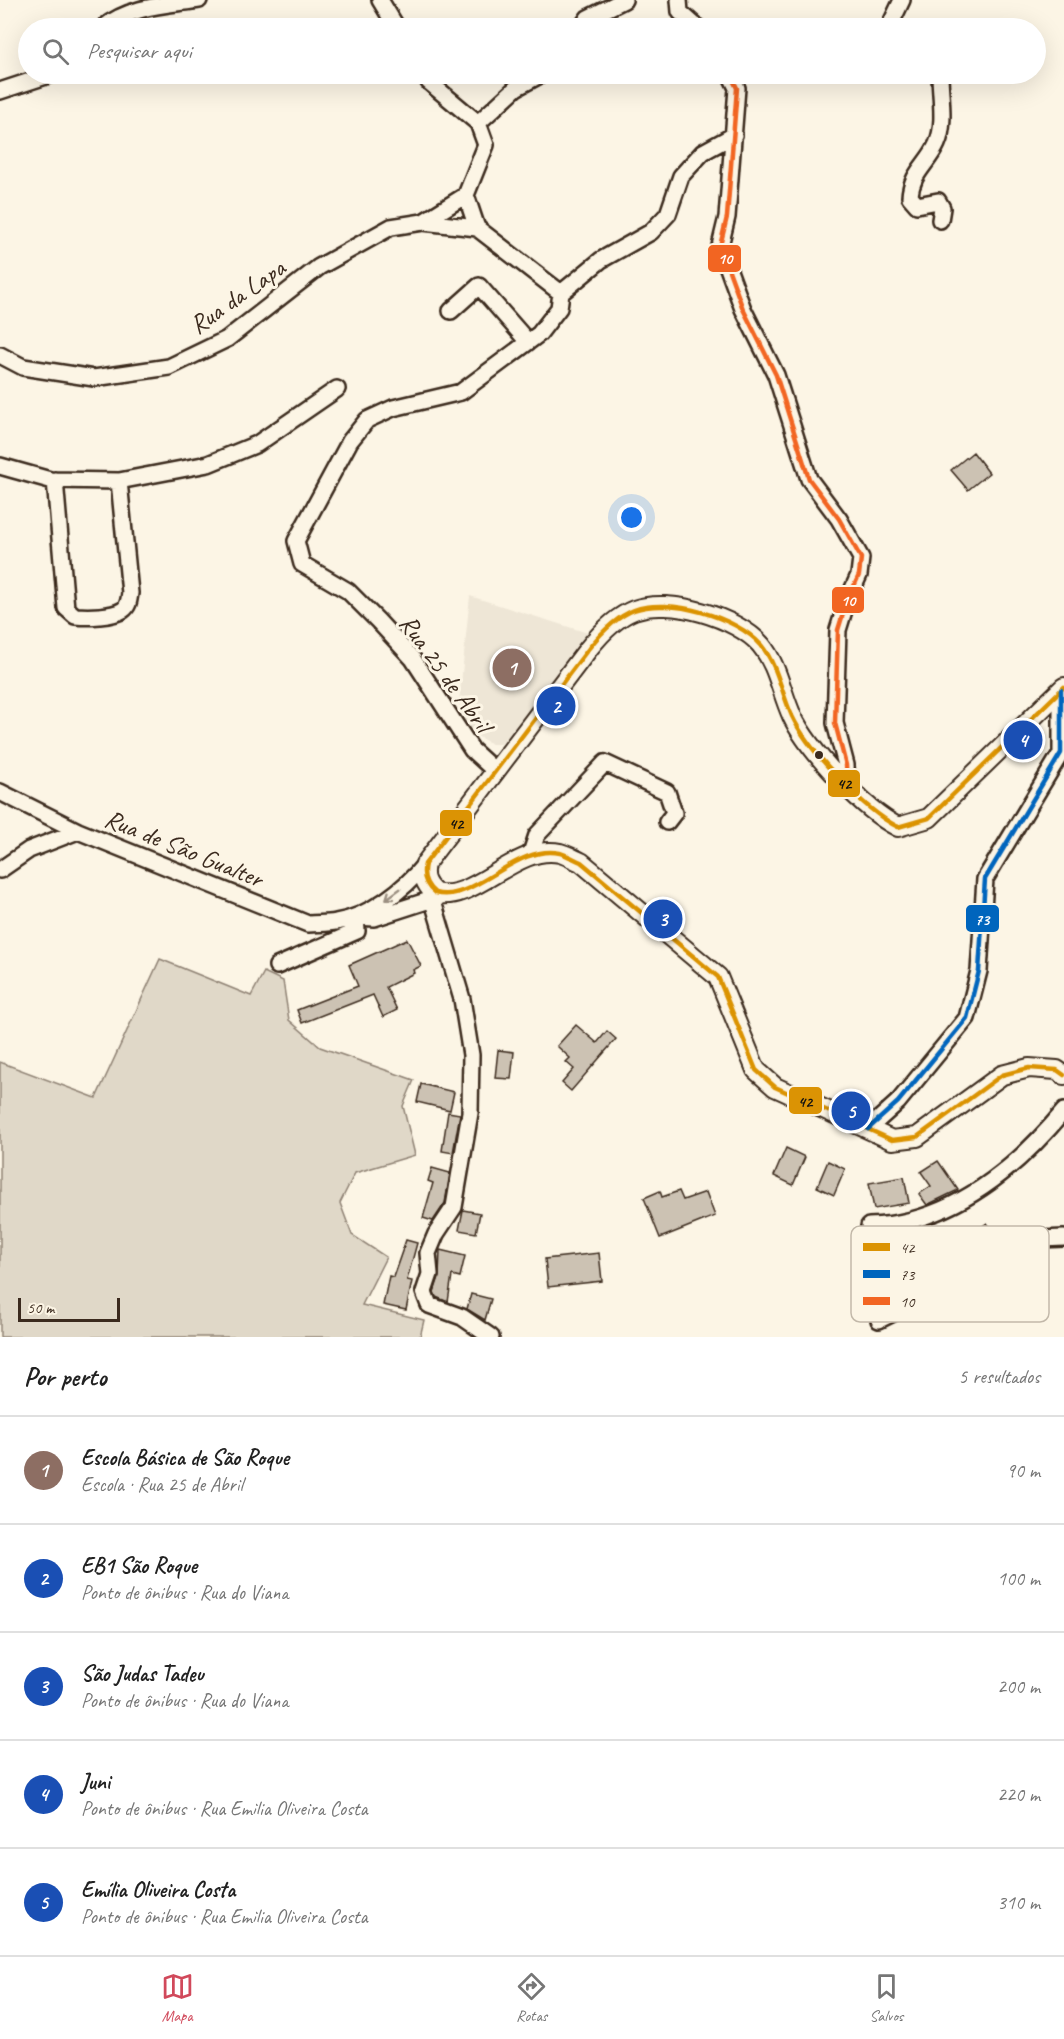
<!DOCTYPE html>
<html lang="pt">
<meta charset="utf-8">
<style>
:root{--surface:#fff;--page:#f2f2f2;--text:#222;--muted:#767676;--line:#e0e0e0;--accent:#d1495b}
body{margin:0;font-family:Caveat,sans-serif;background:var(--page);color:var(--text)}
.scale{position:absolute;left:18px;bottom:15px;width:102px;box-sizing:border-box;padding-left:6px;border:3px solid #3b2a1e;border-top:0;font-size:16px;line-height:21px;white-space:nowrap;color:#3b2a1e;-webkit-text-stroke:4px #fcf5e5;paint-order:stroke}
.you{position:absolute;left:632px;top:518px;width:21px;height:21px;margin:-15px;border:4px solid #fff;border-radius:50%;background:#1a73e8;box-shadow:0 0 0 9px #1a73e833}
.badge{display:grid;place-items:center;width:39px;height:39px;border-radius:50%;background:var(--accent);color:#fff;font-size:20px;font-weight:700}
.pin{position:absolute;translate:-50% -50%;border:3px solid #fff;box-shadow:0 2px 6px #0006}
.list{margin:0;padding:0;list-style:none}
h2{display:flex;justify-content:space-between;align-items:center;height:78px;margin:0;padding:0 24px;font-size:26px}
h2 small{font-size:20px;font-weight:400;color:var(--muted)}
.list li{display:grid;grid-template-columns:39px 1fr auto;gap:18px;align-items:center;box-sizing:border-box;height:108px;padding:0 24px;border-top:2px solid var(--line)}
.list b{display:block;font-size:22px;white-space:nowrap}
.list p{margin:0;font-size:20px;white-space:nowrap;color:var(--muted)}
.list em{font-size:20px;font-style:normal;color:var(--muted)}
.icon{flex:none;width:33px;height:33px;fill:none;stroke:currentColor;stroke-width:2;stroke-linecap:round;stroke-linejoin:round}
.map{position:relative;flex:none;width:1064px;height:1337px;overflow:hidden}
.search{position:absolute;background:var(--surface);box-shadow:0 6px 24px #0002;left:18px;right:18px;top:18px;height:66px;display:flex;align-items:center;gap:15px;box-sizing:border-box;padding:0 21px;border-radius:33px;color:var(--muted);font-size:22px}
.sheet{height:618px;background:var(--surface)}
nav{display:flex;justify-content:space-around;align-items:center;box-sizing:border-box;height:84px;border-top:2px solid var(--line);background:var(--surface);font-size:16px;color:var(--muted)}
nav a{display:grid;justify-items:center;gap:3px}
nav .on{color:var(--accent)}
.map>svg:first-child{display:block}
.built{fill:#eee6d6}
.green{fill:#e0d8c8;stroke:#8e8173;stroke-width:1.5}
.building{fill:#ccc2b3;stroke:#3b2a1e;stroke-width:1.5}
.lines{fill:none;stroke-linecap:round;stroke-linejoin:round}
.minor-casing{stroke:#3b2a1e;stroke-width:20}
.tertiary-casing{stroke:#3b2a1e;stroke-width:22}
.minor{stroke:#fcf5e5;stroke-width:15}
.tertiary{stroke:#fcf5e5;stroke-width:18}
.bus-1-casing{stroke:#fcf5e5;stroke-width:9}
.bus-2-casing{stroke:#fcf5e5;stroke-width:9}
.bus-3-casing{stroke:#fcf5e5;stroke-width:9}
.bus-1{stroke:#db9304;stroke-width:4.5}
.bus-2{stroke:#0065bd;stroke-width:4.5}
.bus-3{stroke:#f26522;stroke-width:4.5}
.oneway{stroke:#9c9082}
.bus-dot{fill:#3b2a1e;stroke:#fcf5e5;stroke-width:2}
.labels{text-anchor:middle;stroke-width:6;stroke-linejoin:round;paint-order:stroke}
.street-label{font-size:26px;fill:#3b2a1e;stroke:#fcf5e5}
.key{fill:#fcf5e5;stroke:#c2b8a9;stroke-width:1.5}
.key-label{font-size:16px;fill:#3b2a1e}
.line-badge{stroke:#fcf5e5;stroke-width:2}
.badge-label{font-size:16px;text-anchor:middle;font-weight:bold;fill:#fff}
.pale-badge-label{font-size:16px;text-anchor:middle;font-weight:bold;fill:#111}
</style>
<div class="map">
<svg width="1064" height="1337" viewBox="0 0 1064 1337">
<rect width="100%" height="100%" fill="#fcf5e5"/>
<filter id="ink" filterUnits="userSpaceOnUse"><feTurbulence type="fractalNoise" baseFrequency=".0167" numOctaves="2"/><feDisplacementMap in="SourceGraphic" scale="12" xChannelSelector="R" yChannelSelector="G"/><feConvolveMatrix kernelMatrix="1 2 1 2 8 2 1 2 1" color-interpolation-filters="sRGB"/></filter>
<g filter="url(#ink)">
<path class="built" d="M470,596l118,37 -82,107 -6,4h-8l-17,-9 -12,-18 -4,-14z"/>
<path class="green" d="M160,959l91,37 13,-24 19,9 6,39 31,27 94,33 -11,26 12,49 -60,18 -15,30 12,32 34,22 -24,48 62,15 -4,17h-420v-275l96,36z"/>
<path class="building" d="M973,452l16,21 -21,17 -17,-20z
M407,939l14,27 -8,4 1,3 -28,14 11,23 -14,7 -10,-22 -71,28 -5,-13 61,-24 -9,-21z
M576,1025l21,18 10,-12 9,8 -45,52 -9,-8 12,-14 -8,-7 4,-4 -13,-12z
M498,1050l16,2 -3,27 -16,-1z
M421,1084l33,8 -4,18 -33,-8z
M448,1112l12,2 -7,39 -11,-2z
M786,1148l19,9 -12,28 -19,-9z
M828,1161l17,8 -11,26 -17,-8z
M938,1161l20,29 -31,15 -8,-11 12,-8 -10,-14z
M432,1168l18,5 -5,30 -12,18 -10,-3 10,-35 -5,-2z
M904,1177l5,26 -35,6 -5,-26z
M660,1191l2,6 17,-6 4,9 23,-8 9,24 -55,22 -16,-40z
M463,1210l17,3 -4,20 -17,-3z
M987,1223l17,24 -20,10 -3,-4 -25,17 -44,23 -13,-19 56,-34 2,4z
M406,1240l11,3 -10,37 5,1 -6,29 -23,-5 6,-29 4,1z
M440,1250l25,6 -5,21 -8,-2 -4,27 -12,-5 -2,-5 5,-15z
M599,1253l3,28 -54,6 -3,-28z
M471,1294l20,5 -6,21 -18,-11z"/>
<g class="lines">
<defs>
<path id="minor" d="M380,0l17,28
M679,0l1,12 18,16
M103,28c26,-22 64,-23 96,-28
M581,28l7,-10 36,-18
M895,28l-3,-7 10,-21
M424,74l5,8 49,41 8,22 -20,50 11,33 84,65
M730,74l7,14 -10,129 -7,29 23,63 33,66 33,104 30,40 22,39 -2,17 -13,29 -8,26 -3,93 11,42 1,20
M940,74c0,21 6,50 -3,70 -9,20 -26,29 -27,53l7,8 21,-4 4,7 -2,12
M0,91l52,-17
M478,123l38,-35 26,-14
M423,222l43,-27
M451,311l28,-25 49,56
M0,355l23,12 71,11 75,-11 58,-28 92,-72 72,-40 32,-5 54,6
M0,466l50,14 69,1 89,-17 49,-20 80,-55
M55,480l11,128 9,8c13,1 37,1 48,-6 6,-4 6,-11 7,-17l-11,-112
M495,771l-23,-21 -59,-91 -35,-38 -30,-30 -46,-27 -6,-23 54,-100 17,-21 26,-12 68,-16 78,-58 20,-26 2,-15 40,-33 50,-28 17,-18 13,-38 22,-24 31,-17
M0,792l78,39 230,93c9,-1 19,0 28,-2 33,-5 69,-33 89,-58
M530,856l7,-21 68,-72 62,29 7,21 -7,9
M0,870l29,-20 49,-19
M429,888l33,111 9,56 -1,58 -16,94 -18,27 -8,19 2,21 -6,18 5,13 33,12 29,20
M356,917l18,1 65,-21
M277,966l80,-35 -1,-14
M868,1129l30,-27 69,-84 12,-47 6,-92 76,-126v-63
M869,1226c80,-2 146,-56 195,-115
M879,1320l162,-81 23,-1"/>
<path id="tertiary" d="M1064,687l-135,131 -31,9c-34,-17 -90,-77 -106,-111 -11,-24 -14,-50 -31,-71 -24,-28 -92,-48 -127,-35 -18,7 -33,23 -45,38l-164,216c-3,12 0,21 10,29 39,11 81,-50 125,-40 7,2 14,6 21,9l137,115 38,93 19,17 117,53 25,-3 85,-62 27,-7 28,2 7,5"/>
</defs>
<use href="#minor" class="minor-casing"/>
<use href="#tertiary" class="tertiary-casing"/>
<use href="#minor" class="minor"/>
<use href="#tertiary" class="tertiary"/>
<defs>
<path id="bus-1" d="M1064,687l-135,131 -31,9c-34,-17 -90,-77 -106,-111 -11,-24 -14,-50 -31,-71 -24,-28 -92,-48 -127,-35 -18,7 -33,23 -45,38l-164,216c-3,12 0,21 10,29 39,11 81,-50 125,-40 7,2 14,6 21,9l137,115 38,93 19,17 117,53 25,-3 85,-62 27,-7 28,2 7,5"/>
<path id="bus-2" d="M868,1129l30,-27 69,-84 12,-47 6,-92 76,-126v-63"/>
<path id="bus-3" d="M730,74l7,14 -10,129 -7,29 23,63 33,66 33,104 30,40 22,39 -2,17 -13,29 -8,26 -3,93 11,42 1,20"/>
</defs>
<use href="#bus-1" class="bus-1-casing"/>
<use href="#bus-2" class="bus-2-casing"/>
<use href="#bus-3" class="bus-3-casing"/>
<use href="#bus-1" class="bus-1"/>
<use href="#bus-2" class="bus-2"/>
<use href="#bus-3" class="bus-3"/>
</g>
<defs><path id="oneway-shaft" d="M-6 0H5M1.5-3L5.5 0L1.5 3" fill="none" stroke-width="1.6" stroke-linecap="round" stroke-linejoin="round" transform="scale(1.5)"/></defs>
<use class="oneway" href="#oneway-shaft" transform="translate(393 894) rotate(144)"/>
</g>
<circle class="bus-dot" cx="819" cy="755" r="5"/>
<g class="labels">
<g class="street-label">
<text transform="translate(237 296) rotate(-35)" y="9">Rua da Lapa</text>
<text transform="translate(446 673) rotate(54)" y="9">Rua 25 de Abril</text>
<text transform="translate(184 848) rotate(22)" y="9">Rua de São Gualter</text>
</g>
</g>
<rect x="851" y="1226" width="198" height="96" rx="9" class="key"/>
<rect x="863" y="1243" width="27" height="8" fill="#db9304"/>
<rect x="863" y="1270" width="27" height="8" fill="#0065bd"/>
<rect x="863" y="1297" width="27" height="8" fill="#f26522"/>
<g class="key-label">
<text x="900" y="1253">42</text>
<text x="900" y="1280">73</text>
<text x="900" y="1307">10</text>
</g>
<g class="line-badge">
<rect x="707" y="244" width="35" height="29" rx="6" fill="#f26522"/>
<rect x="831" y="586" width="34" height="28" rx="6" fill="#f26522"/>
<rect x="827" y="769" width="34" height="29" rx="6" fill="#db9304"/>
<rect x="439" y="809" width="34" height="28" rx="6" fill="#db9304"/>
<rect x="965" y="904" width="35" height="29" rx="6" fill="#0065bd"/>
<rect x="788" y="1086" width="35" height="29" rx="6" fill="#db9304"/>
</g>
<g class="badge-label">
<text x="725" y="264">10</text>
<text x="848" y="606">10</text>
<text x="982" y="925">73</text>
</g>
<g class="pale-badge-label">
<text x="844" y="789">42</text>
<text x="456" y="829">42</text>
<text x="805" y="1107">42</text>
</g>
</svg>
<div class="scale">50 m</div>
<div class="you"></div>
<div class="pin badge" style="left:512px;top:668px;background:#8d6e63">1</div>
<div class="pin badge" style="left:556px;top:706px;background:#1a4fb4">2</div>
<div class="pin badge" style="left:663px;top:919px;background:#1a4fb4">3</div>
<div class="pin badge" style="left:1023px;top:740px;background:#1a4fb4">4</div>
<div class="pin badge" style="left:851px;top:1111px;background:#1a4fb4">5</div>
<div class="search"><svg class="icon" aria-label="search" viewBox="0 0 24 24"><circle cx="10" cy="10" r="6"/><path d="M15 15l6 6"/></svg>Pesquisar aqui</div>
</div>
<section class="sheet">
<h2>Por perto<small>5 resultados</small></h2>
<ul class="list">
<li><span class="badge" style="background:#8d6e63">1</span><div><b>Escola Básica de São Roque</b><p>Escola · Rua 25 de Abril</p></div><em>90 m</em></li>
<li><span class="badge" style="background:#1a4fb4">2</span><div><b>EB1 São Roque</b><p>Ponto de ônibus · Rua do Viana</p></div><em>100 m</em></li>
<li><span class="badge" style="background:#1a4fb4">3</span><div><b>São Judas Tadeu</b><p>Ponto de ônibus · Rua do Viana</p></div><em>200 m</em></li>
<li><span class="badge" style="background:#1a4fb4">4</span><div><b>Juni</b><p>Ponto de ônibus · Rua Emilia Oliveira Costa</p></div><em>220 m</em></li>
<li><span class="badge" style="background:#1a4fb4">5</span><div><b>Emília Oliveira Costa</b><p>Ponto de ônibus · Rua Emilia Oliveira Costa</p></div><em>310 m</em></li>
</ul>
</section>
<nav>
<a class="on"><svg class="icon" aria-label="map" viewBox="0 0 24 24"><path d="M3 6l6-2 6 2 6-2v14l-6 2-6-2-6 2zM9 4v14M15 6v14"/></svg>Mapa</a>
<a><svg class="icon" aria-label="directions" viewBox="0 0 24 24"><path d="M12 3l9 9-9 9-9-9zM9 14v-3h6M13 9l2 2-2 2"/></svg>Rotas</a>
<a><svg class="icon" aria-label="saved" viewBox="0 0 24 24"><path d="M7 4h10v16l-5-4-5 4z"/></svg>Salvos</a>
</nav>
